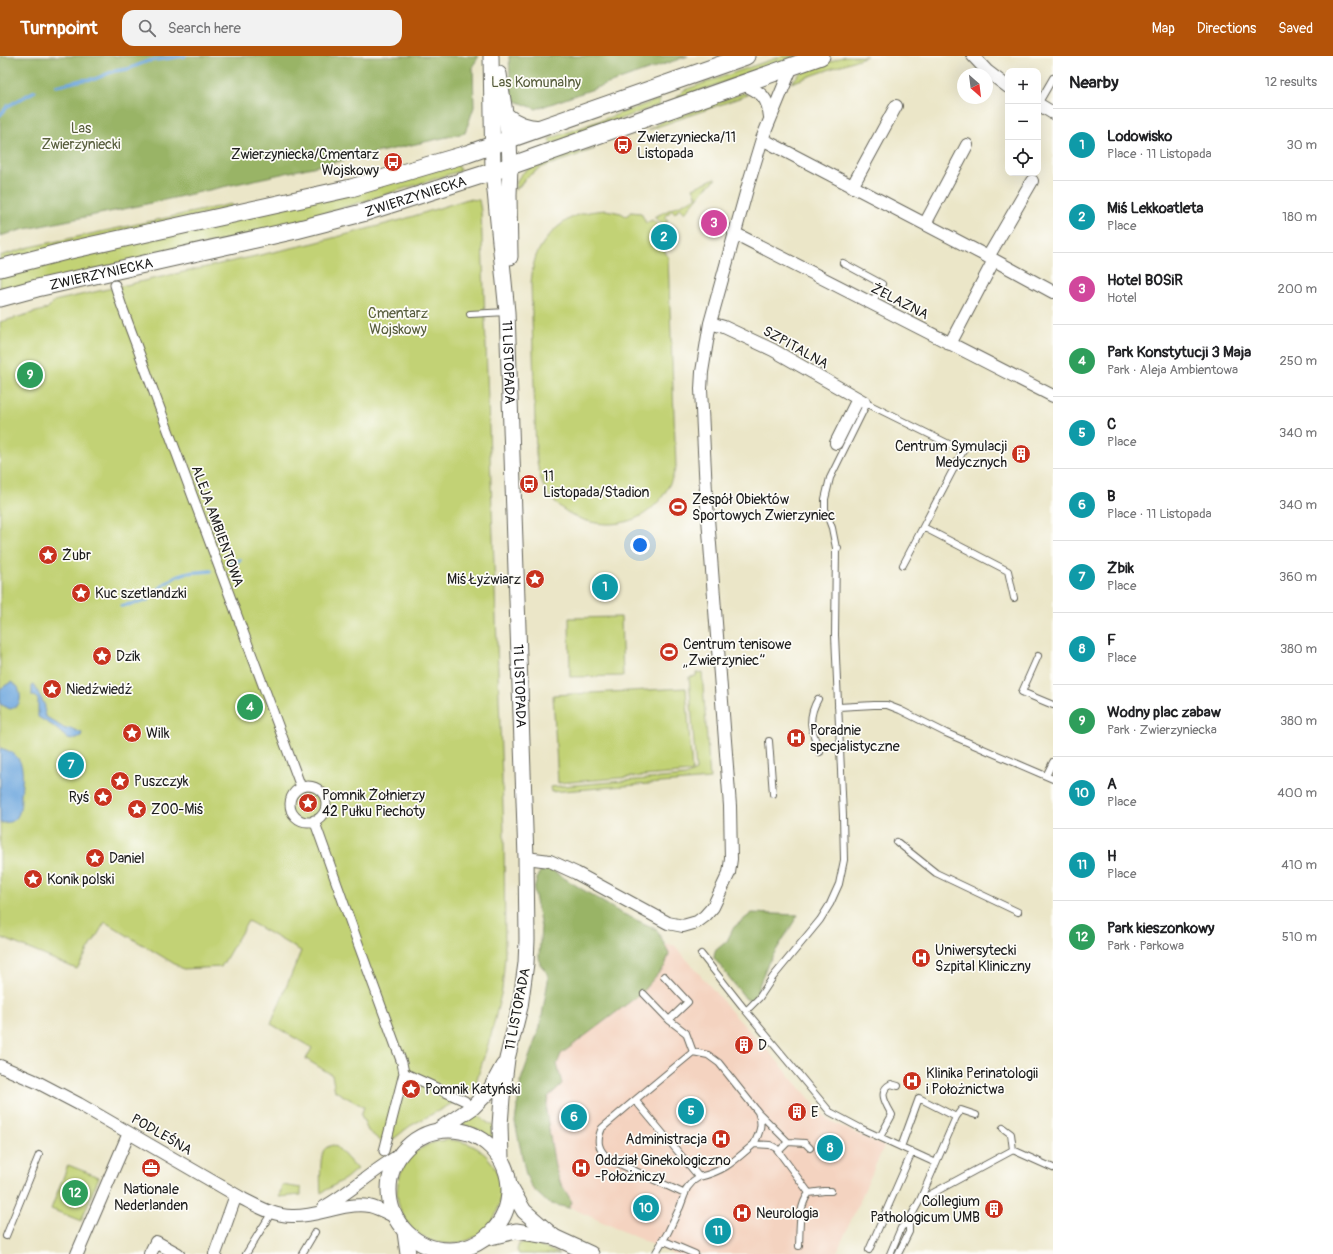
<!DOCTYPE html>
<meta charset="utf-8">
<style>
:root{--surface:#fff;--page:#f2f2f2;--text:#202124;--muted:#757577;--line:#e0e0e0;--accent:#b45309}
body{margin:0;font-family:Pangolin,sans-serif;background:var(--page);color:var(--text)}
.controls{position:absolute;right:12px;top:12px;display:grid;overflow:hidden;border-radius:8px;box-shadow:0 4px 16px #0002}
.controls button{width:36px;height:36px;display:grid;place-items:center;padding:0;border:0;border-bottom:1px solid var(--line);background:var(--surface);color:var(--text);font:20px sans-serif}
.compass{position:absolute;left:957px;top:12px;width:36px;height:36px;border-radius:50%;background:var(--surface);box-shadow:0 4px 16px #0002;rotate:152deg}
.you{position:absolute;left:640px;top:489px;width:14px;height:14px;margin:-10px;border:3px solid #fff;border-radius:50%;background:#1a73e8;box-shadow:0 0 0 6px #1a73e833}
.badge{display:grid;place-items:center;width:26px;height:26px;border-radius:50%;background:var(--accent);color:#fff;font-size:13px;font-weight:700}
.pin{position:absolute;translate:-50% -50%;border:2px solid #fff;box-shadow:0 1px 4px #0006}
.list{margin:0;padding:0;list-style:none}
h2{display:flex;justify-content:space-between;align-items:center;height:52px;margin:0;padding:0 16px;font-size:17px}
h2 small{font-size:13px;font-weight:400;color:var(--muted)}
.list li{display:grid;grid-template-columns:26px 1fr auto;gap:12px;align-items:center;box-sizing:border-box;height:72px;padding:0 16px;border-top:1px solid var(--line)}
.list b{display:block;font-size:15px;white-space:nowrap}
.list p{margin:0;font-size:13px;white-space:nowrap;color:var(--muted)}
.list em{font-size:13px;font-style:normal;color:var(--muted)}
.icon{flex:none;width:22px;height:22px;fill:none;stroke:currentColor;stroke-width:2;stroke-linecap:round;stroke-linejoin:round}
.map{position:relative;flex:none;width:1053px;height:1198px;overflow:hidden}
header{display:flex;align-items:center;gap:24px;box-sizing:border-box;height:56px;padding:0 20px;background:var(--accent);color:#fff}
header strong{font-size:19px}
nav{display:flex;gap:22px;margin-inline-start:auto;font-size:14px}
.search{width:280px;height:36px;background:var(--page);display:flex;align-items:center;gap:10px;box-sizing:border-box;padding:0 14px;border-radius:12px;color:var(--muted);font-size:15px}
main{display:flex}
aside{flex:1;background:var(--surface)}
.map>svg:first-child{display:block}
.built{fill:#f4d3c0}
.green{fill:#c2d275;stroke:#6f7748}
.forest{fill:#99b466;stroke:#5a6841}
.water{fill:#6ea7de;stroke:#45627d}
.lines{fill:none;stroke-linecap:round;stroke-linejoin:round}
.stream{stroke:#6ea7de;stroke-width:3.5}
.service-casing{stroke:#646358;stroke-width:8}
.pedestrian-casing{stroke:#646358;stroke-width:11}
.minor-casing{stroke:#646358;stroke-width:14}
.tertiary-casing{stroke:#646358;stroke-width:17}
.secondary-casing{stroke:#646358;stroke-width:19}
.service{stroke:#fff;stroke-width:6}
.pedestrian{stroke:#fff;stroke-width:9}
.minor{stroke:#fff;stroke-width:12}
.tertiary{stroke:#fff;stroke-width:15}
.secondary{stroke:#fff;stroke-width:17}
.labels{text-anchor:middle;stroke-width:3.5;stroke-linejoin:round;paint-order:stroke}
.park-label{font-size:14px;fill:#565c3b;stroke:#fdfcf7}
.poi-label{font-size:14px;fill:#1c1c1c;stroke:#fdfcf7;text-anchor:start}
.street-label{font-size:14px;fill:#1c1c1c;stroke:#fdfcf7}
</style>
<header>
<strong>Turnpoint</strong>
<div class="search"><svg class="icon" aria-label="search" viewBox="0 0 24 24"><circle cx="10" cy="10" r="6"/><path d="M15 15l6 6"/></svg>Search here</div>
<nav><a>Map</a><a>Directions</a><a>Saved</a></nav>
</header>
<main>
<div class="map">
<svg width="1053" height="1198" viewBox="0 0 1053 1198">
<rect width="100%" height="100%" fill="#fdfcf7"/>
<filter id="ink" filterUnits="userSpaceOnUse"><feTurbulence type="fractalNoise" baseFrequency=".025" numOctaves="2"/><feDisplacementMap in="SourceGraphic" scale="8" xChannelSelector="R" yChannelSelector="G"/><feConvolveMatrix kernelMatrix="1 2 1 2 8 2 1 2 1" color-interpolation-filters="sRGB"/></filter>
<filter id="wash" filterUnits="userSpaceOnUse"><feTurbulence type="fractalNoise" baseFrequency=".012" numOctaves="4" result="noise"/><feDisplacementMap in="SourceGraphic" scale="16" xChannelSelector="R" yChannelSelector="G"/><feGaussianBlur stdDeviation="0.9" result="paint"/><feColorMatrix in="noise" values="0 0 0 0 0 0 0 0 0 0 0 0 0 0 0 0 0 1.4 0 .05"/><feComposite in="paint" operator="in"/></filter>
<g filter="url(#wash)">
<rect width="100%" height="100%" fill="#ebe6c8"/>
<path class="built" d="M659,889h15l3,3 62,72 40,43 49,57 56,26 -48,108h-163l-141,-64 -2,-16 4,-128z"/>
<path class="green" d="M782,0h18l-122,42 -1,-1 7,-7z
M845,0h22l-76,27 10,-11z
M743,37l5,2 -100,35 18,-11h5z
M660,43l-1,6 -108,39 -2,-5z
M595,93l-55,19 -13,9 -9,11 -3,2c1,-4 2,-11 5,-14 12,-16 56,-24 75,-27z
M458,108l2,7 -175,55 -285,66v-18z
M715,122v2l-11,10 -19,23 -5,-5 -5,5 -3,-3 -8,8 4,3 -4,5 -10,-9 43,-20 -4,-9z
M468,143l11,1 2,11 23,622 1,123 -3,34 -11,45 -15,47 -5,7 -7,8 -54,29 -24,19 -18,-14 -7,-16 3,-8 -29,-16 -3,-16 -26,-16 6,-11 -41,-24 30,-73 -53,-30 -27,46 -38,2 -78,-47 -28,47 -77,-32v-615l47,-13 7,-8 260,-58 87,-23z
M231,148l1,4 -232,53v-5l30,-9z
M606,154l15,3 5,3 5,-4 10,1 5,10 6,-3 6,4 -3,4 10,9 -5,6 8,14 8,210c-5,15 -10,28 -22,39 -31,31 -90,20 -110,-19 -5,-10 -6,-21 -8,-32l-5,-172c1,-9 2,-19 5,-27 7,-17 23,-33 39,-40 10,-4 21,-5 31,-6z
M621,561l2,59 -53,1 -1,-59z
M702,616l8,107 -159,13 -1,-5 135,-11 11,-5 -7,-94 7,-1v-3z
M686,632l6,84 -134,11 -5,-88z
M475,1058l19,13v12l-17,-10 -16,-5z
M397 1136a52 52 0 1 1 104 0a52 52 0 1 1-104 0Z
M333,1089l4,2 20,22 -12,10 -24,14c-1,-9 -1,-33 2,-41 1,-4 6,-6 10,-7z
M68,1109l31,12 -18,44 -30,-12z
M282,1129l19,3v7l-22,2z
M523,1187h9l28,11h-41l-2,-4 2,-6z"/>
<path class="forest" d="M0,0h479l-6,10 1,41 -9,26 -341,76 -103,21 -21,6z
M509,0h179l-152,53 -25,-10z
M542,813l9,1 68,42 37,17 10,18 3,7 -4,12 -26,29 -78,59 -4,10 5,20 -14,13 -2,14 9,56 5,15 12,20 -3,6 -21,-5 -16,-15 -6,-13 -11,-53 6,-42 19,-53 8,-46v-7l-8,-10 -1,-8 2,-29 -7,-37 4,-15z
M752,857l46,2 -31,50 -14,36 -7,-2 -32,-41 1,-7 12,-10 7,-14z"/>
<path class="water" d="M11,626l7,5c3,9 5,19 -8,22l-10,-5v-15z
M32,629h2c2,3 10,19 11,21 0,4 -1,6 0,10l20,13 5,-1 12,5 -1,3 -9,4 -4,-1 -15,-13 -15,-9v-17l-3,-4h-3z
M0,692c27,7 23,24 21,47 0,7 0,16 -4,22 -3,5 -11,6 -17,6z"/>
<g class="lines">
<path class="stream" d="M56,30l26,-6 13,-1 19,-8 14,-2 20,-8 37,-5
M0,59l8,-9 27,-15
M229,508l11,-4
M121,550l25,-5 20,-18 11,-7 9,-3 25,-2"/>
</g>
</g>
<g filter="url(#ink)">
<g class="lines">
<defs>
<path id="service" d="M1038,48l15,-26
M843,207l39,21 -10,20
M470,258l37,-2
M864,346l99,49 -40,76 85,44 6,27
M836,492l-4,-20 -7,-19v-10l5,-21 37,-75
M903,509l20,-38
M1038,600l-16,36 31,13
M818,643c-12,21 -6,33 2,53
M838,651l36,-2h13l13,5 46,23 107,46
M769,685l4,53
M1046,720l7,-14
M897,786l39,31 82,39
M701,898l45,57 84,101 32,17 74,34
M664,920l24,26 -19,18
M644,938l25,26 17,13 7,19
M746,955l13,-13 14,-21 47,-57 10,-16 9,-20 5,-24 -1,-44 -8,-181 1,-87h2
M635,1044l-33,28c-6,13 -4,22 7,31l76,35
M760,1058l28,28 -9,9
M880,1081l12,-22c-6,-11 -15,-24 -1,-31l7,2
M788,1086l17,1 5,5
M901,1091l18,-49 37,19
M1013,1094l40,18
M699,1121c26,-6 35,-16 55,-33
M809,1137l15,-2h7
M920,1144l93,-50 -2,-16 -8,-6
M6,1180l33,-81
M662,1184l33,14
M869,1194l43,-98
M246,1198l26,-42
M302,1198l13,-22
M655,1198l13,-22 12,-25 7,-19 6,-7 6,-4 -64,-77 58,-48 15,3 11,8 39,49c5,12 2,20 -4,32l16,1 6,3 33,45c-11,14 -9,36 -10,53
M890,1198l11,-26 8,-8 11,-20 36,-83 5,-7 15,5
M898,1198l11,-22v-12"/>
<path id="pedestrian" d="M115,229l6,19 180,483
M290 748a18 18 0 1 1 36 0a18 18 0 1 1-36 0Z
M314,764l45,126 43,117 2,10 -20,78
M404,1017l61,28"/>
<path id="minor" d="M973,0l14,15 21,16
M743,28c18,8 25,13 27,33
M1038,48l15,9
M762,83l232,121 59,32
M852,131l44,-81
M925,168l42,-79
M734,177l319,163
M988,201l44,-76
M710,267l14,4 49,23 91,52
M950,288l44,-84
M836,387l22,-44
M526,802l24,3 26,12 92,50 15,3 14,-4 8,-6 8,-9 16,-34 2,-14 -1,-53 -24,-314 -5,-103 1,-17 8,-49 39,-141 13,-43 30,-73
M0,1010l37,16 42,22 164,95c16,8 31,17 49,17 27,1 51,-14 77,-10 9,2 18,7 26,11
M324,1151c27,-15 49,-37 76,-52
M77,1198l52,-121
M150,1198l6,-12 22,12
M215,1198l21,-59"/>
<g id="tertiary">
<path id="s1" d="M491,0l2,115 14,141 19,546 1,82 -1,23 -6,44 -13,52 -5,39 -2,27 1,34"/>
<path d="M499,18l10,65 1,27 -1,29 1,62"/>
<path d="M506,59c11,9 20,12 35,13"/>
<circle cx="449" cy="1134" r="60"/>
<path d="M439,1074l34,-23 17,-17 13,-24"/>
<path d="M510,1131l14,24 30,26"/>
<path d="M405,1176l3,22"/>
<path d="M486,1182l30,-7 38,6 37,17"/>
</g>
<g id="secondary">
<path d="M0,212l66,-17 285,-63 116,-34 279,-98"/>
<path id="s2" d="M0,242l37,-10 259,-58 70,-18 144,-46 311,-110"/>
</g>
</defs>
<use href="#service" class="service-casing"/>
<use href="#pedestrian" class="pedestrian-casing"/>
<use href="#minor" class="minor-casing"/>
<use href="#tertiary" class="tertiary-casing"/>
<use href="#secondary" class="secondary-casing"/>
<use href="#service" class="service"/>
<use href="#pedestrian" class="pedestrian"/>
<use href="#minor" class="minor"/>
<use href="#tertiary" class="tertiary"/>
<use href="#secondary" class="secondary"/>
</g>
</g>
<defs>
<symbol id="bus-disc" viewBox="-11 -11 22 22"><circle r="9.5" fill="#c8321e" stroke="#fdfcf7"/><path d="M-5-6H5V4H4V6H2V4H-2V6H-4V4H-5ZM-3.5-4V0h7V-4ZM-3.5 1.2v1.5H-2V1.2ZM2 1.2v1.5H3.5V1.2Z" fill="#fff"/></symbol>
<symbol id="building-disc" viewBox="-11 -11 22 22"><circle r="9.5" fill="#c8321e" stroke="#fdfcf7"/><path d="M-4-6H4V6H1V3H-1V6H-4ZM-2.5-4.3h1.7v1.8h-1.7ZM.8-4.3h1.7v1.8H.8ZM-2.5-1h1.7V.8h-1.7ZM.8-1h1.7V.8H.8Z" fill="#fff"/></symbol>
<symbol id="stadium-disc" viewBox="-11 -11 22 22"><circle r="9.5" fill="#c8321e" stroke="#fdfcf7"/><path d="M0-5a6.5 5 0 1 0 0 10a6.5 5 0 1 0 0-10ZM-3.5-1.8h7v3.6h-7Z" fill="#fff"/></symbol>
<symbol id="sight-disc" viewBox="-11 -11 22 22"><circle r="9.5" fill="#c8321e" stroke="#fdfcf7"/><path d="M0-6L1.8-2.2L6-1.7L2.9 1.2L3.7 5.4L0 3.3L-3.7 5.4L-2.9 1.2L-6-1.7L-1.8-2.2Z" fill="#fff"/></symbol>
<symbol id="hospital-disc" viewBox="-11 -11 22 22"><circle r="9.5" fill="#c8321e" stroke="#fdfcf7"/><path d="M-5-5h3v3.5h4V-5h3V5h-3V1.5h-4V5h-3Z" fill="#fff"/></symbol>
<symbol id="office-disc" viewBox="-11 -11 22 22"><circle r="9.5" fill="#c8321e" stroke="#fdfcf7"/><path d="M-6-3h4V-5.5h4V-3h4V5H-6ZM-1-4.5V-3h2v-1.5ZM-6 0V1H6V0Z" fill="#fff"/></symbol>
</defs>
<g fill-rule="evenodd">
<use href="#bus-disc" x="612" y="78" width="22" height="22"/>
<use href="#bus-disc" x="382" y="95" width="22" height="22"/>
<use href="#building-disc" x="1010" y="387" width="22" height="22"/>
<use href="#bus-disc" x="518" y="417" width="22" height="22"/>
<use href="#stadium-disc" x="667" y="440" width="22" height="22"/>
<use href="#sight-disc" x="37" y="488" width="22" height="22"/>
<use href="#sight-disc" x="524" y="512" width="22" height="22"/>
<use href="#sight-disc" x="70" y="526" width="22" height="22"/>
<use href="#stadium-disc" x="658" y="585" width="22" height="22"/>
<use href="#sight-disc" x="91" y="589" width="22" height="22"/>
<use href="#sight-disc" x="41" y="622" width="22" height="22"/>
<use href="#sight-disc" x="121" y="666" width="22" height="22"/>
<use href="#hospital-disc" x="785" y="671" width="22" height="22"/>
<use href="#sight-disc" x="109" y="714" width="22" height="22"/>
<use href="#sight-disc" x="92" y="730" width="22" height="22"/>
<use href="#sight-disc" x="297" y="736" width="22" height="22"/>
<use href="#sight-disc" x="126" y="742" width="22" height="22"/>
<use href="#sight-disc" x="84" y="791" width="22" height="22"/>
<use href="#sight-disc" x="22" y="812" width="22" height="22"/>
<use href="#hospital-disc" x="910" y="891" width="22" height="22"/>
<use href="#building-disc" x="733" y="978" width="22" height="22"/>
<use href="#hospital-disc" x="901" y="1014" width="22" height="22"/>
<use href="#sight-disc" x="400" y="1022" width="22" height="22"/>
<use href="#building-disc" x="786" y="1045" width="22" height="22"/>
<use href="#hospital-disc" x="710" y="1072" width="22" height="22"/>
<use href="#office-disc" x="140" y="1101" width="22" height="22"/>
<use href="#hospital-disc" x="570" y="1101" width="22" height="22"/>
<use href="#building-disc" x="983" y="1142" width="22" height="22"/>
<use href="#hospital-disc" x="731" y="1146" width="22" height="22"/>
</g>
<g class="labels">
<g class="park-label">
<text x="536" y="31">Las Komunalny</text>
<text x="81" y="77">Las<tspan x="81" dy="16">Zwierzyniecki</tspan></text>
<text x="398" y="262">Cmentarz<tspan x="398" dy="16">Wojskowy</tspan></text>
</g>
<g class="poi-label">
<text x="637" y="86">Zwierzyniecka/11<tspan x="637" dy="16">Listopada</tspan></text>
<text x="379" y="103" text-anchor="end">Zwierzyniecka/Cmentarz<tspan x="379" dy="16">Wojskowy</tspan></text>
<text x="1007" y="395" text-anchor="end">Centrum Symulacji<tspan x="1007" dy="16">Medycznych</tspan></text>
<text x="543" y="425">11<tspan x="543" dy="16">Listopada/Stadion</tspan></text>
<text x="692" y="448">Zespół Obiektów<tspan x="692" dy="16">Sportowych Zwierzyniec</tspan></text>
<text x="62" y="504">Żubr</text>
<text x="521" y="528" text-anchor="end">Miś Łyżwiarz</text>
<text x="95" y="542">Kuc szetlandzki</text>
<text x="683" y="593">Centrum tenisowe<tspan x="683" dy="16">„Zwierzyniec”</tspan></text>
<text x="116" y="605">Dzik</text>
<text x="66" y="638">Niedźwiedź</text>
<text x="810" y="679">Poradnie<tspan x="810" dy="16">specjalistyczne</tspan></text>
<text x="146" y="682">Wilk</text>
<text x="134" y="730">Puszczyk</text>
<text x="322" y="744">Pomnik Żołnierzy<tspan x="322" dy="16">42 Pułku Piechoty</tspan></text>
<text x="89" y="746" text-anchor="end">Ryś</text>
<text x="151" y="758">ZOO-Miś</text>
<text x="109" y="807">Daniel</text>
<text x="47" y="828">Konik polski</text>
<text x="935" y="899">Uniwersytecki<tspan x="935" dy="16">Szpital Kliniczny</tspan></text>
<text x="758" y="994">D</text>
<text x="926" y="1022">Klinika Perinatologii<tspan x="926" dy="16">i Położnictwa</tspan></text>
<text x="425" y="1038">Pomnik Katyński</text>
<text x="811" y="1061">E</text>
<text x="707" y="1088" text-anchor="end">Administracja</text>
<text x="595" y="1109">Oddział Ginekologiczno<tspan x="595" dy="16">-Położniczy</tspan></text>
<text x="151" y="1138" text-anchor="middle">Nationale<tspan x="151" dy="16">Nederlanden</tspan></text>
<text x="980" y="1150" text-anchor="end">Collegium<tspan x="980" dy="16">Pathologicum UMB</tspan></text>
<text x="756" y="1162">Neurologia</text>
</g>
<g class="street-label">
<text dy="5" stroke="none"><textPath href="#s2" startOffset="428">ZWIERZYNIECKA</textPath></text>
<text dy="5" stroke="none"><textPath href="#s2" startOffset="104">ZWIERZYNIECKA</textPath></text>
<text transform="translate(900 245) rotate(27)" y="5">ŻELAZNA</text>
<text transform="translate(796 291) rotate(29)" y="5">SZPITALNA</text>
<text dy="5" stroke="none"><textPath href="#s1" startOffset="307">11 LISTOPADA</textPath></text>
<text transform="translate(218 470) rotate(70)" y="5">ALEJA AMBIENTOWA</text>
<text dy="5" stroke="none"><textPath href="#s1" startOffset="631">11 LISTOPADA</textPath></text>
<text transform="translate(517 953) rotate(-79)" y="5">11 LISTOPADA</text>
<text transform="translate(162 1078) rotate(30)" y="5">PODLEŚNA</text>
</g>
</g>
</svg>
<div class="controls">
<button>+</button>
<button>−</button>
<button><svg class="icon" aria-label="locate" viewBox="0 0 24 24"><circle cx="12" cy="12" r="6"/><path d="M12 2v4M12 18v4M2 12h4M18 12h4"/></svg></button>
</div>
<svg class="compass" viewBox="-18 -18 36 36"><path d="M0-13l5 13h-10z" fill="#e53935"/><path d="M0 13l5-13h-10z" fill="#757577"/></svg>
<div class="you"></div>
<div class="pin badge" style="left:605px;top:531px;background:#0f9aa8">1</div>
<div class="pin badge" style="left:664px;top:181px;background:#0f9aa8">2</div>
<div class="pin badge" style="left:714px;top:167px;background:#d1479c">3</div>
<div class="pin badge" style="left:250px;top:651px;background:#2e9e5b">4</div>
<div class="pin badge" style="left:691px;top:1055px;background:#0f9aa8">5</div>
<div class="pin badge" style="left:574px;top:1061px;background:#0f9aa8">6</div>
<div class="pin badge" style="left:71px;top:709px;background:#0f9aa8">7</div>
<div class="pin badge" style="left:830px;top:1092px;background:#0f9aa8">8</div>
<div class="pin badge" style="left:30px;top:319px;background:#2e9e5b">9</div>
<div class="pin badge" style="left:646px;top:1152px;background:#0f9aa8">10</div>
<div class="pin badge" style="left:718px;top:1175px;background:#0f9aa8">11</div>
<div class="pin badge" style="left:75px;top:1137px;background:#2e9e5b">12</div>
</div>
<aside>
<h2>Nearby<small>12 results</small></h2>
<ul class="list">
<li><span class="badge" style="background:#0f9aa8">1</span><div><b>Lodowisko</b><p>Place · 11 Listopada</p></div><em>30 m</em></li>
<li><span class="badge" style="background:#0f9aa8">2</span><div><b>Miś Lekkoatleta</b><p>Place</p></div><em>180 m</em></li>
<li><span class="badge" style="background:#d1479c">3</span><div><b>Hotel BOSiR</b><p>Hotel</p></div><em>200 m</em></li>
<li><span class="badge" style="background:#2e9e5b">4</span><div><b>Park Konstytucji 3 Maja</b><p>Park · Aleja Ambientowa</p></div><em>250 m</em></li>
<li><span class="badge" style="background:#0f9aa8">5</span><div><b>C</b><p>Place</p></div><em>340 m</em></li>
<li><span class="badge" style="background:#0f9aa8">6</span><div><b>B</b><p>Place · 11 Listopada</p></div><em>340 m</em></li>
<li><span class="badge" style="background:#0f9aa8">7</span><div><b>Żbik</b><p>Place</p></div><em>360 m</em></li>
<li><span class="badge" style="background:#0f9aa8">8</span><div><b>F</b><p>Place</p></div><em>380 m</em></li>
<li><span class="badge" style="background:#2e9e5b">9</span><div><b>Wodny plac zabaw</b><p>Park · Zwierzyniecka</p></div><em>380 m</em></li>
<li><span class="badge" style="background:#0f9aa8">10</span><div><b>A</b><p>Place</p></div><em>400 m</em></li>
<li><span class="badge" style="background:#0f9aa8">11</span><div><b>H</b><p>Place</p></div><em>410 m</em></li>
<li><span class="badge" style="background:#2e9e5b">12</span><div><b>Park kieszonkowy</b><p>Park · Parkowa</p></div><em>510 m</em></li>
</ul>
</aside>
</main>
